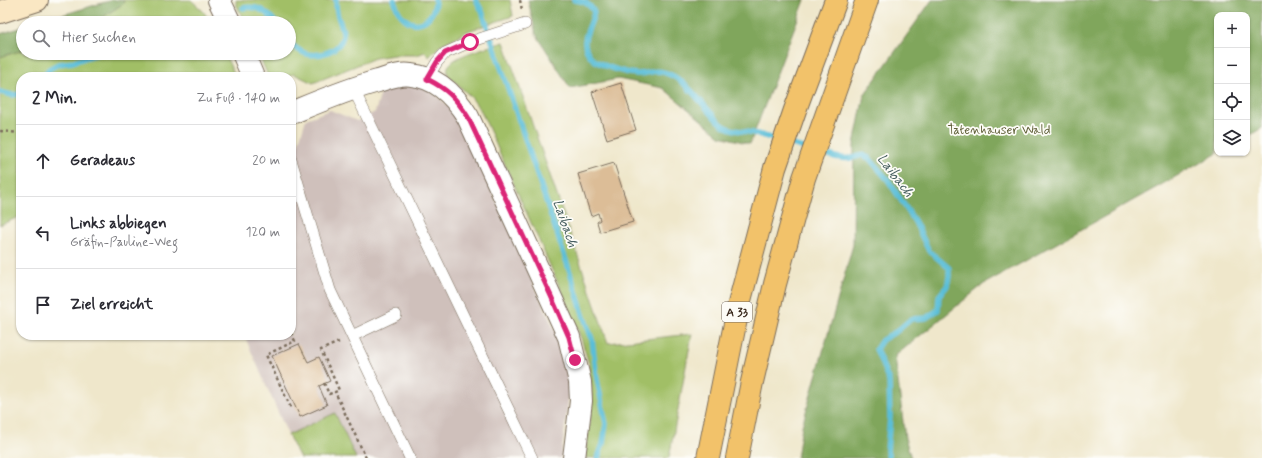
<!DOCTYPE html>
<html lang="de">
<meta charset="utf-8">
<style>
:root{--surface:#fff;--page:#f7f7f7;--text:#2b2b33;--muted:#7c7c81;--line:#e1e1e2}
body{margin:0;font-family:Mynerve,sans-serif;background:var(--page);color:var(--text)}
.controls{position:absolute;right:12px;top:12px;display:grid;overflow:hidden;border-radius:8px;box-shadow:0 1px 3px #0004}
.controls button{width:36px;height:36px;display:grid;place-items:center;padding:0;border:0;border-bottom:1px solid var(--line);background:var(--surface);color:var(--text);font:20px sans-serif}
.stop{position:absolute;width:12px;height:12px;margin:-9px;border:3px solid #db2777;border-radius:50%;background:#fff}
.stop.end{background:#db2777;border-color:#fff;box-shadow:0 1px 4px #0008}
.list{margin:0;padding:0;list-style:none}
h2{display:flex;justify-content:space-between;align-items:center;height:52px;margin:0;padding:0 16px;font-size:17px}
h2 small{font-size:13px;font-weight:400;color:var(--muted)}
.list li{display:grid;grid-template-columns:26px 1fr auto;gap:12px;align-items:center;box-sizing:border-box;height:72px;padding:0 16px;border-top:1px solid var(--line)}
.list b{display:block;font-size:15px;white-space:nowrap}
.list p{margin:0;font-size:13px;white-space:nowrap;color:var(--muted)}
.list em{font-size:13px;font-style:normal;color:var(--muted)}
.icon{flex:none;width:22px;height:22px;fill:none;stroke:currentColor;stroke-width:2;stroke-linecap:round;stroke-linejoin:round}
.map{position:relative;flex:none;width:1262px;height:458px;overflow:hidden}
.search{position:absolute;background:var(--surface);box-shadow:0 1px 3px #0004;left:16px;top:16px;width:280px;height:44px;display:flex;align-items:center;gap:10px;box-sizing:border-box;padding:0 14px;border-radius:22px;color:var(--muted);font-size:15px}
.panel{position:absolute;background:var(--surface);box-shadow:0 1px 3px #0004;left:16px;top:72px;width:280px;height:268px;border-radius:16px}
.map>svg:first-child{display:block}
.industrial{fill:#cfc0bb}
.green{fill:#a1bf66;stroke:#6e7442}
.forest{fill:#80a65b;stroke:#5e683c}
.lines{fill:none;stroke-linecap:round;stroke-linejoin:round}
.stream{stroke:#5abed8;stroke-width:5.5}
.building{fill:#dcbd97}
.service-casing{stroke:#7a6c5b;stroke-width:12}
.minor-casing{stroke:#7a6c5b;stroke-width:24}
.secondary-casing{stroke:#7a6c5b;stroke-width:24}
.motorway-casing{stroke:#7a6c5b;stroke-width:24}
.path{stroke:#7a6c5b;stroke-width:2.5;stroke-dasharray:3 3;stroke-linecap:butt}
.service{stroke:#fff;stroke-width:11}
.minor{stroke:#fff;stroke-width:22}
.secondary{stroke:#fae7c3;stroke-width:22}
.motorway{stroke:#f2c26a;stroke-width:22}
.route{stroke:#db2777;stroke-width:5}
.labels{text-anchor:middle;stroke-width:3.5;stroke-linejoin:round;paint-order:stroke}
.shield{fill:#fdfcf7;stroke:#75695f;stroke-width:1}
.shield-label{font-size:12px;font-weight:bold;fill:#3b2a1e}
.park-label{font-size:13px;fill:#5f5e37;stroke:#fdfcf7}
.water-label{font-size:14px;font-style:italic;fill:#465e5f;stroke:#fdfcf7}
</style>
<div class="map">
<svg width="1262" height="458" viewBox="0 0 1262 458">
<rect width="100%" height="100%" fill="#fdfcf7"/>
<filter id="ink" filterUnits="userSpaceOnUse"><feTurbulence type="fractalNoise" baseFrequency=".025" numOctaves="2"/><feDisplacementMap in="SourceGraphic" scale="8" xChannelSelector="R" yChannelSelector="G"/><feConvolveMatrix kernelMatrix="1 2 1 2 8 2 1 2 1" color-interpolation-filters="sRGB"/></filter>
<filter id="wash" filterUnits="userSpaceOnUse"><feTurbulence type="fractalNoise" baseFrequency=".012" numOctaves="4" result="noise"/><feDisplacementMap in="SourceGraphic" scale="16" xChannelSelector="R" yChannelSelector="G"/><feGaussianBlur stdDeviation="0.9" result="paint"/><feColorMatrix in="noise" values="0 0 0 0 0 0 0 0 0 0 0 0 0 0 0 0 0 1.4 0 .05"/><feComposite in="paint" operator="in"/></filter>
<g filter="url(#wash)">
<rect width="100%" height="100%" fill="#efe7cb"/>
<path class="industrial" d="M398,83l27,3 32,27 97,216 13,32 3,25 -9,72h-205l-21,-45 -47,22 -44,-100h47v-186l7,-4 8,-26 24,-9 27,11 18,-9 8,-25z"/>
<path class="green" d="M123,0h68l13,12 6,11h-116l30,-20z
M236,0h274l3,16 -45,15 -27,14 -12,12 -4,-5 -8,3h-23l-19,3 -62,25 -19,-9 -8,3 -18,-1 -10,-23h31v-30h-44l-9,-19z
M504,42l104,301 84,-9 -23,124h-84l7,-53 -1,-20 -2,-21 -8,-26 -19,-46 -81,-181 -10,-14 -23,-22c-1,-5 -1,-9 3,-12 8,-9 41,-17 53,-21z
M23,50v3h201l12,24h-215v139l-21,9v-168z
M335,413l21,45h-56l-12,-23z"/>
<path class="forest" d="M112,0h11l1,3 -30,20h-59z
M528,0h277l-55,144 -30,-8 -57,-48 -45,-9 -48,9 -34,-54z
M932,0h330v128l-15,9v-122h-30v138h1l-234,131 -89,72 10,82 6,20h-114l5,-32 51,-181 1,-100 10,-50z
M23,27v23l-23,7v-23z"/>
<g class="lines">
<path class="stream" d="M394,0c2,6 4,13 9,17 14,15 33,1 32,-17
M476,0l6,11 87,258 15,48 8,22 5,40 9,45 -3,20 -5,14
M574,0c10,1 15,3 20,12 -3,18 -17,28 -3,45 6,8 35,16 45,17 10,1 18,-5 27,-2 20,5 34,26 48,41 4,5 9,11 15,14 8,4 19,4 27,6 9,2 18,5 27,8
M243,8c15,-3 24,4 33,15
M194,23l9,-3
M289,42c5,5 11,10 18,12 13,3 33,-3 36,-18 1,-7 -5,-16 -6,-24 -1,-4 -1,-8 -1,-12
M43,77l6,-8 9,-5 15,-2 28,-9
M0,92l12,3 9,-1
M788,143l22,7
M819,152c17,5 25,10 43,3l7,3 19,22 27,42 14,29 20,17v9l-2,9 -8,10 -1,14 -12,8 -15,1 -14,12 -15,9 -6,9 13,32 1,36 -3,34 2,7"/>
</g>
<g id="blocks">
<path class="building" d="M621,83l15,47 -29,9 -15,-47z
M614,163l19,59 -33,10 -3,-10 3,-2 -2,-7 -7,3 -13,-42z
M299,344l9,18 11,-5 11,24 -11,5 8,19 -27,12 -28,-61z"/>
</g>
</g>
<g filter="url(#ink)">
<use href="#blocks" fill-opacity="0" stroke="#7a6c5b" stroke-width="1"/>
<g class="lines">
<defs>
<path id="service" d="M427,79l10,-17 8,-9 25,-11 55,-18
M353,88l179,370
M291,160l39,130 80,168
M352,336l44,-21"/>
<path id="minor" d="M219,0l11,23
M243,53l10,24
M291,113c29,-12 57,-24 87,-32 10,-3 22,-8 33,-6 26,2 44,21 57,42l101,220 11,45 1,19 -7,57"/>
<path id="secondary" d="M0,12l37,-12"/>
<path id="motorway" d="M708,458l31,-154 36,-136 20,-58 41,-110
M737,458l15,-76 23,-98 29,-106 63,-178"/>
</defs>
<use href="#service" class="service-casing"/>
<use href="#minor" class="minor-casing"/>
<use href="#secondary" class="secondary-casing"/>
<use href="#motorway" class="motorway-casing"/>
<path class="path" d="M520,0l2,10
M0,131l21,2
M291,333l4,8 -29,14 25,53
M339,342l-18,8 18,40 -4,2 31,66
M324,383l5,11 6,-2"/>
<use href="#service" class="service"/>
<use href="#minor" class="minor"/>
<use href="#secondary" class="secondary"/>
<use href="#motorway" class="motorway"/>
</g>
</g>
<g class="lines" filter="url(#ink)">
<path class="route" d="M470,42l-25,11 -8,9 -10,17c20,10 29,19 41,38l83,179 18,41 6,23"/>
</g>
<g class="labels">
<rect class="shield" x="722" y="302" width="30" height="20" rx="3"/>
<g class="shield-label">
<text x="737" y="316">A 33</text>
</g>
<g class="park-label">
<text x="999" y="134">Tatenhauser Wald</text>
</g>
<g class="water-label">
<text transform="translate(896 175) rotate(53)" y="5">Laibach</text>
<text transform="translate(566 223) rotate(71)" y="5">Laibach</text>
</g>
</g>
</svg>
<div class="controls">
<button>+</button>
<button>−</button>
<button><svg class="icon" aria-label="locate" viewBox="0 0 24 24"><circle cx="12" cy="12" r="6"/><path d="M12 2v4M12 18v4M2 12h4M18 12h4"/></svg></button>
<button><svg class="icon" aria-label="layers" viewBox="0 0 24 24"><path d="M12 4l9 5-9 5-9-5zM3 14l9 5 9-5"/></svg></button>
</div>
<div class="stop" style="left:470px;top:42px"></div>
<div class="stop end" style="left:575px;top:360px"></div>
<div class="search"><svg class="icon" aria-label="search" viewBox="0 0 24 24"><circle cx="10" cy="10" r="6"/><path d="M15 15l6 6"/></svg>Hier suchen</div>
<section class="panel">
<h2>2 Min.<small>Zu Fuß · 140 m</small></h2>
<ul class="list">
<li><svg class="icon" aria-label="ahead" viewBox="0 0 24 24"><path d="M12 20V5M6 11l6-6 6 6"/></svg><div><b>Geradeaus</b></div><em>20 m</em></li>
<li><svg class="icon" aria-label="left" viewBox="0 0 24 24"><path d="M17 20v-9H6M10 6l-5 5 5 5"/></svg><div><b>Links abbiegen</b><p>Gräfin-Pauline-Weg</p></div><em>120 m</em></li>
<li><svg class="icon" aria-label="arrive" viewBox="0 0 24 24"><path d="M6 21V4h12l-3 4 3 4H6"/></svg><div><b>Ziel erreicht</b></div></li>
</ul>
</section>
</div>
